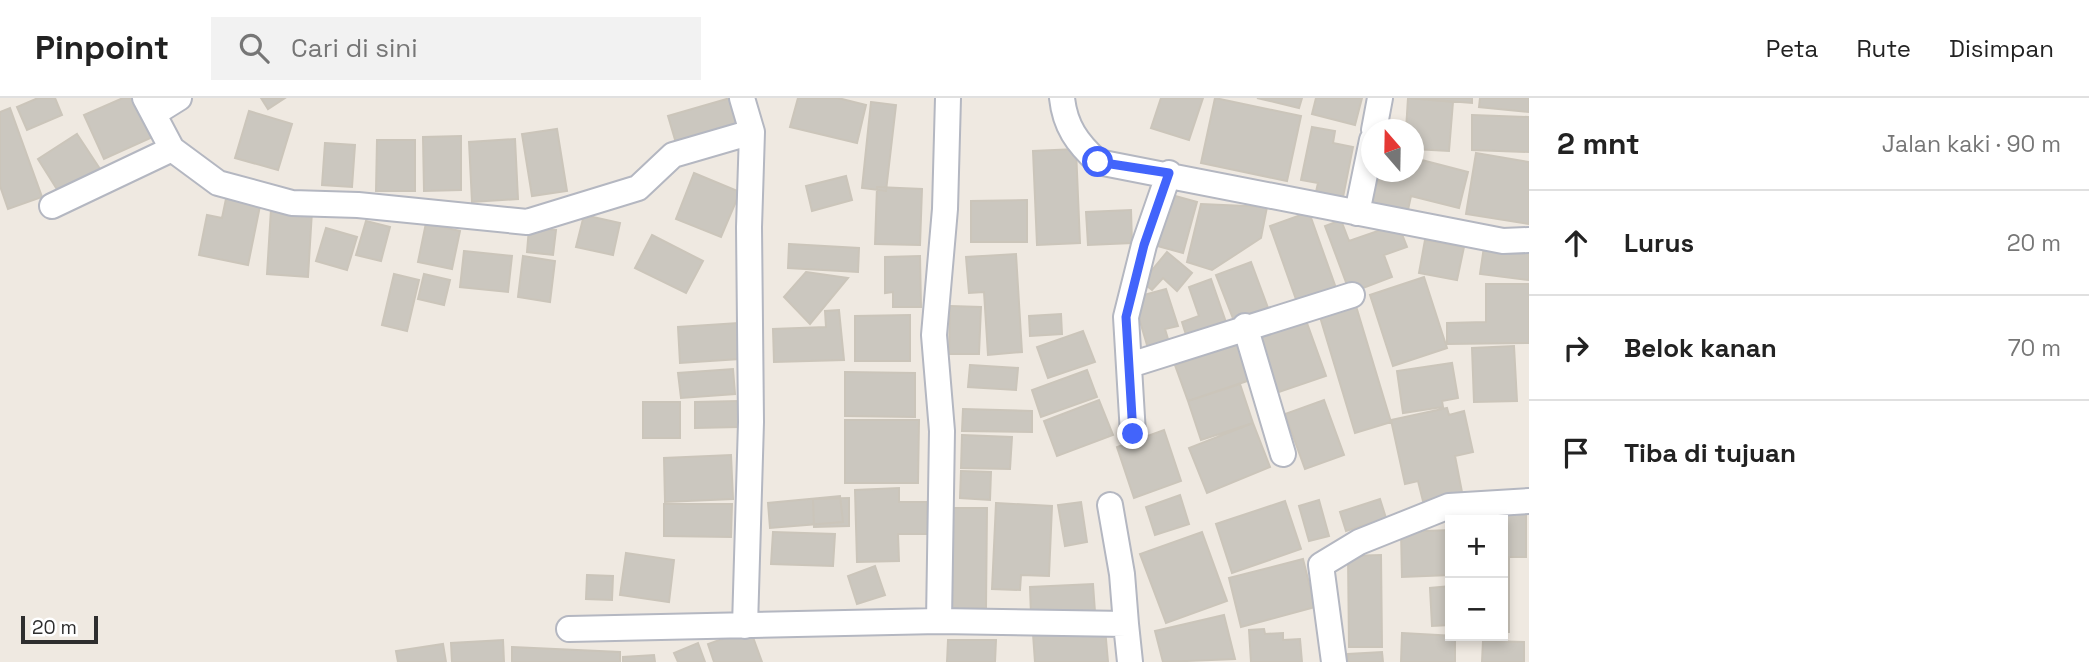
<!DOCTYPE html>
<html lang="id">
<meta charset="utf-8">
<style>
:root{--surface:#fff;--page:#f2f2f2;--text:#222;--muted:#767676;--line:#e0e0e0}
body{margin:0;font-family:"Space Grotesk",sans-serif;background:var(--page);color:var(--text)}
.controls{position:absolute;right:21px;bottom:21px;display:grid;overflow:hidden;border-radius:0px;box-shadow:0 4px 10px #0003}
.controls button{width:63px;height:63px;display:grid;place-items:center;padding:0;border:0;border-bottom:2px solid var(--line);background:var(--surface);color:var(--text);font:35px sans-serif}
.compass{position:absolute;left:1361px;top:21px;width:63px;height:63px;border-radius:50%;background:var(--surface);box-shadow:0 4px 10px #0003;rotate:340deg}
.scale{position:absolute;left:21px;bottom:18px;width:77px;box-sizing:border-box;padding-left:7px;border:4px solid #2e2e2e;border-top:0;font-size:19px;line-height:24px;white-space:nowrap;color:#2e2e2e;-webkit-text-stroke:5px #fff;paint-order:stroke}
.stop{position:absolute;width:21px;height:21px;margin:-16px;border:5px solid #4264fb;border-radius:50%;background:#fff}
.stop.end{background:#4264fb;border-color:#fff;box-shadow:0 2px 7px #0008}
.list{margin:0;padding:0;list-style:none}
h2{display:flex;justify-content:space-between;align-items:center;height:91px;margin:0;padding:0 28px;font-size:30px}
h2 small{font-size:23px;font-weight:400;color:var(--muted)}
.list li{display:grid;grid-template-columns:46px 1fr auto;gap:21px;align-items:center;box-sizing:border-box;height:105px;padding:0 28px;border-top:2px solid var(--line)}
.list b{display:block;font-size:26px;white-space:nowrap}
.list em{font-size:23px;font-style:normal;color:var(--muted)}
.icon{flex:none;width:38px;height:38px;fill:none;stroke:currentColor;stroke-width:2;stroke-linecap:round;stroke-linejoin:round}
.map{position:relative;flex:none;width:1529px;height:564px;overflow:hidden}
header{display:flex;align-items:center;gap:42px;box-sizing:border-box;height:98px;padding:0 35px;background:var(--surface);border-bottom:2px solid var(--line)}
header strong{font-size:33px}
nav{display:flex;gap:38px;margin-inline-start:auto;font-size:24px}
.search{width:490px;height:63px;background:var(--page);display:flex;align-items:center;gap:18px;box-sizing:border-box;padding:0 24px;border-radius:0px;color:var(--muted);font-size:26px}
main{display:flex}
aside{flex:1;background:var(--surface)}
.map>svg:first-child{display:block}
.building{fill:#cbc7bf;stroke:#cbc5ba;stroke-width:2}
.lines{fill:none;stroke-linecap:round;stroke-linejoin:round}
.street-casing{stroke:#b4b7c1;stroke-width:28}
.street{stroke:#fff;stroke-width:24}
.route{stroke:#4264fb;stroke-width:9}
</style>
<header>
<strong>Pinpoint</strong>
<div class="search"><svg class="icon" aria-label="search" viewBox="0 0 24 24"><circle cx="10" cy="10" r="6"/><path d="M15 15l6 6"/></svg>Cari di sini</div>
<nav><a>Peta</a><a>Rute</a><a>Disimpan</a></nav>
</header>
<main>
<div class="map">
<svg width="1529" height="564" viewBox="0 0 1529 564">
<rect width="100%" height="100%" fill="#efe9e1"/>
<path class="building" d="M38,0h17l7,17 -35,15 -10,-23z
M123,0h17l17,37 -53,24 -20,-44z
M261,0h24l-17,11z
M730,0h6l7,25 -67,20 -8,-27z
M798,0h40l28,7 -9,38 -67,-16z
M1161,0h42l-14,42 -38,-12z
M1215,0l86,18 -14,65 -86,-18z
M1257,0h45l-3,10z
M1316,0h46l-7,27 -43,-11z
M1408,0l45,4 -4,49 -35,-2v-19h-8z
M1409,0h63v5z
M1480,0h49v14l-50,-5z
M871,4l25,3 -10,86 -24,-3z
M10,10l32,89 -34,12 -8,-23v-74z
M249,13l43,13 -14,46 -43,-12z
M1472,17l57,2v35l-57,-2z
M1312,29l23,4 -2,12 20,4 -10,50 -27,-5 2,-9 -17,-3z
M557,31l10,62 -35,5 -10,-62z
M77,36l23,35 -40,25 -22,-35z
M461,38v54l-37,1 -1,-54z
M515,41l3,60 -46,3 -3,-60z
M377,42h38v51h-39z
M325,45l30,2 -3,42 -30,-2z
M1076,51l4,94 -43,2 -4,-94z
M1476,55l53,9v62l-63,-10z
M1414,60l54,14 -9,36 -48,-12 -5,23 -36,-9 10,-38h34z
M694,75l46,19 -19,45 -45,-18z
M846,78l6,24 -40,11 -6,-25z
M877,89l45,2 -2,56 -45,-1z
M227,96l34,7 -13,64 -49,-10 8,-40 15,3z
M1168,96l29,8 -14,51 -29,-8z
M1027,102v42h-56v-41z
M1201,106l66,3 -6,31 -49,32 -25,-8z
M271,111l41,2 -4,66 -41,-3z
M1131,112l1,33 -44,2 -2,-33z
M1309,114l28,79 -39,14 -28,-79z
M584,117l36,8 -7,32 -37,-8z
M1341,122l8,21 49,-17 9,23 -23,8 8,22 -42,16 -25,-67z
M366,123l24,6 -9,34 -25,-6z
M426,125l34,8 -8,38 -34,-7z
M326,130l31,9 -10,33 -31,-9z
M529,130l27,2 -3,25 -26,-3z
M652,137l51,26 -17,32 -51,-25z
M1425,142l39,7 -7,33 -38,-7z
M1485,142l44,6v34l-49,-6z
M789,146l70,4 -1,24 -70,-4z
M464,153l48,5 -4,36 -48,-5z
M1167,154l25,21 -15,18 -14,-13 -11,12 -10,-8z
M1016,156l6,98 -34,3 -4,-63 -15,1 -3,-36z
M523,158l32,5 -5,41 -32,-5z
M920,158l1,51h-28v-15l-8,1v-36z
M1251,164l17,46 -34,13 -18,-46z
M806,174l42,6 -38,46 -26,-27z
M394,176l25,6 -12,51 -25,-6z
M424,176l26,6 -6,25 -26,-6z
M1424,179l23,71 -54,18 -23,-71z
M1211,181l16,46 -40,13 -5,-16 17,-6 -10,-29z
M1486,186h43v59l-82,1v-21l39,-1z
M1166,191l12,37 -13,3 6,20 -21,6 -17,-57z
M950,208l31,1 -2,47h-30z
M1356,208l35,116 -36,11 -35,-116z
M839,212l5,50 -70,2 -1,-33 53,-2 -1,-16z
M1303,214l23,64 -50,17 -22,-64z
M1061,216l1,20 -32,2 -1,-20z
M910,217v46h-55v-45z
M738,225l2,36 -60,4 -2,-36z
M1083,233l12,31 -47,16 -11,-31z
M1241,245l12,36 -65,22 -13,-36z
M1514,248l3,55 -43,1 -2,-54z
M1452,265l6,35 -16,3 1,6 -40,6 -6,-42z
M970,267l48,3 -2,22 -48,-3z
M733,271l2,25 -54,4 -3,-25z
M1087,272l10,27 -56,20 -9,-27z
M845,274l70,1v44l-70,-1z
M1240,286l13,39 -52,17 -13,-39z
M1099,302l14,35 -56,21 -13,-35z
M1324,302l20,55 -39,14 -20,-55z
M739,303v26l-44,1v-26z
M643,304h37v36h-37z
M1447,310l2,7 15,-4 9,41 -18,4 7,36 -39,9 -5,-20 -13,3 -14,-64z
M963,311l69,2v21l-70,-1z
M845,322h74l-1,63h-73z
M1253,325l17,44 -63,26 -18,-45z
M1164,332l17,51 -47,17 -17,-51z
M962,337l50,2 -2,32 -49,-1z
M731,357l2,44 -68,3 -1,-44z
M961,373l30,1 -1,28 -30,-2z
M899,390v14h28l1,32h-30l1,27 -42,1 -2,-72z
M1180,397l9,29 -34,11 -9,-28z
M840,398l3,26 -73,6 -2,-25z
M849,400v28l-35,1 -1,-28z
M1380,401l6,19 -40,13 -6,-19z
M1319,402l10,36 -20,5 -10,-35z
M1285,403l16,48 -69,24 -16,-49z
M1081,404l6,40 -22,4 -7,-41z
M996,405l56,3 -3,70 -28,-1 -1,15 -28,-1z
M664,406h68l-1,33 -67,-1z
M953,410h34l-1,100h-34z
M1526,411v48h-23v-37h-40v-10z
M1450,432v45l-48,2 -1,-45z
M773,434l62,2 -2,32 -62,-2z
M1202,434l25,69 -61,22 -26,-69z
M626,455l48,7 -5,42 -49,-7z
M1381,457l1,92h-33l-1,-91z
M1503,459h6v75h-6z
M1303,461l12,48 -74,20 -12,-49z
M875,468l10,29 -28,9 -9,-28z
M587,477l26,1 -1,24 -26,-1z
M1093,486l2,28 -64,3 -1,-28z
M1450,488v39l-18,1 -2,-38z
M1224,517l11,44 -72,3 -8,-31z
M1105,530l3,34h-73l-2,-28z
M750,531l12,33h-48l-6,-18z
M1264,531l1,5 18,-1v7l17,-1 2,23h-51l-2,-32z
M1402,535l53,3v26h-54z
M503,542l1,22h-52l-1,-19z
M948,542h48l-1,22h-48z
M1483,543l41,1v20h-42z
M698,545l7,19h-27l-4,-9z
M443,546l3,18h-48l-2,-11z
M512,549l108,5v10h-108z
M1382,554l1,10h-35v-8z
M654,557l1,7h-32v-5z"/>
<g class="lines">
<defs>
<path id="street" d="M145,0l27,51 46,34 74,20 66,2 169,17 111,-34 35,-33 79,-23
M742,0l10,34 -3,95 2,195 -6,204
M1062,0c3,28 15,45 36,64l405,79 26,-1
M155,15l24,-15
M1374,32l6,-32
M52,108l120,-57
M1357,115l15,-73
M1245,228l38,128
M1130,267l222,-70
M1133,336l-7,-117 18,-72 25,-72
M1110,407l12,69 4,50
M939,523l3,-190 -8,-96 11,-126 3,-111
M569,531l370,-8 187,3 4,38
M1334,564l-13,-97 38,-23 90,-36 80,-5"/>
</defs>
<use href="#street" class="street-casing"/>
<use href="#street" class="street"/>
</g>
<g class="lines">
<path class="route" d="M1098,64l71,11 -25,72 -18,72 7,117"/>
</g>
</svg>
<div class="controls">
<button>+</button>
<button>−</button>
</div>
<svg class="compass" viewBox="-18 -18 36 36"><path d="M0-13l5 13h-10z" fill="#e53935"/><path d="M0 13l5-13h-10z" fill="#767676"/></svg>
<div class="scale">20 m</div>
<div class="stop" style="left:1098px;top:64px"></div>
<div class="stop end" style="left:1133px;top:336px"></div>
</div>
<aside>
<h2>2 mnt<small>Jalan kaki · 90 m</small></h2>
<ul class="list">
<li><svg class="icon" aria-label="ahead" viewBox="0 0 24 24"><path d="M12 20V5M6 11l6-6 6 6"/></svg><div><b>Lurus</b></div><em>20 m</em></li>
<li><svg class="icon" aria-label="right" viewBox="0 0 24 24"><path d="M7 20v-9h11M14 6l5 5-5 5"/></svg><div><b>Belok kanan</b></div><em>70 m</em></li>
<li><svg class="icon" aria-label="arrive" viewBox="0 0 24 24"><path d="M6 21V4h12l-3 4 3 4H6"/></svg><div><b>Tiba di tujuan</b></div></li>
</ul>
</aside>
</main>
